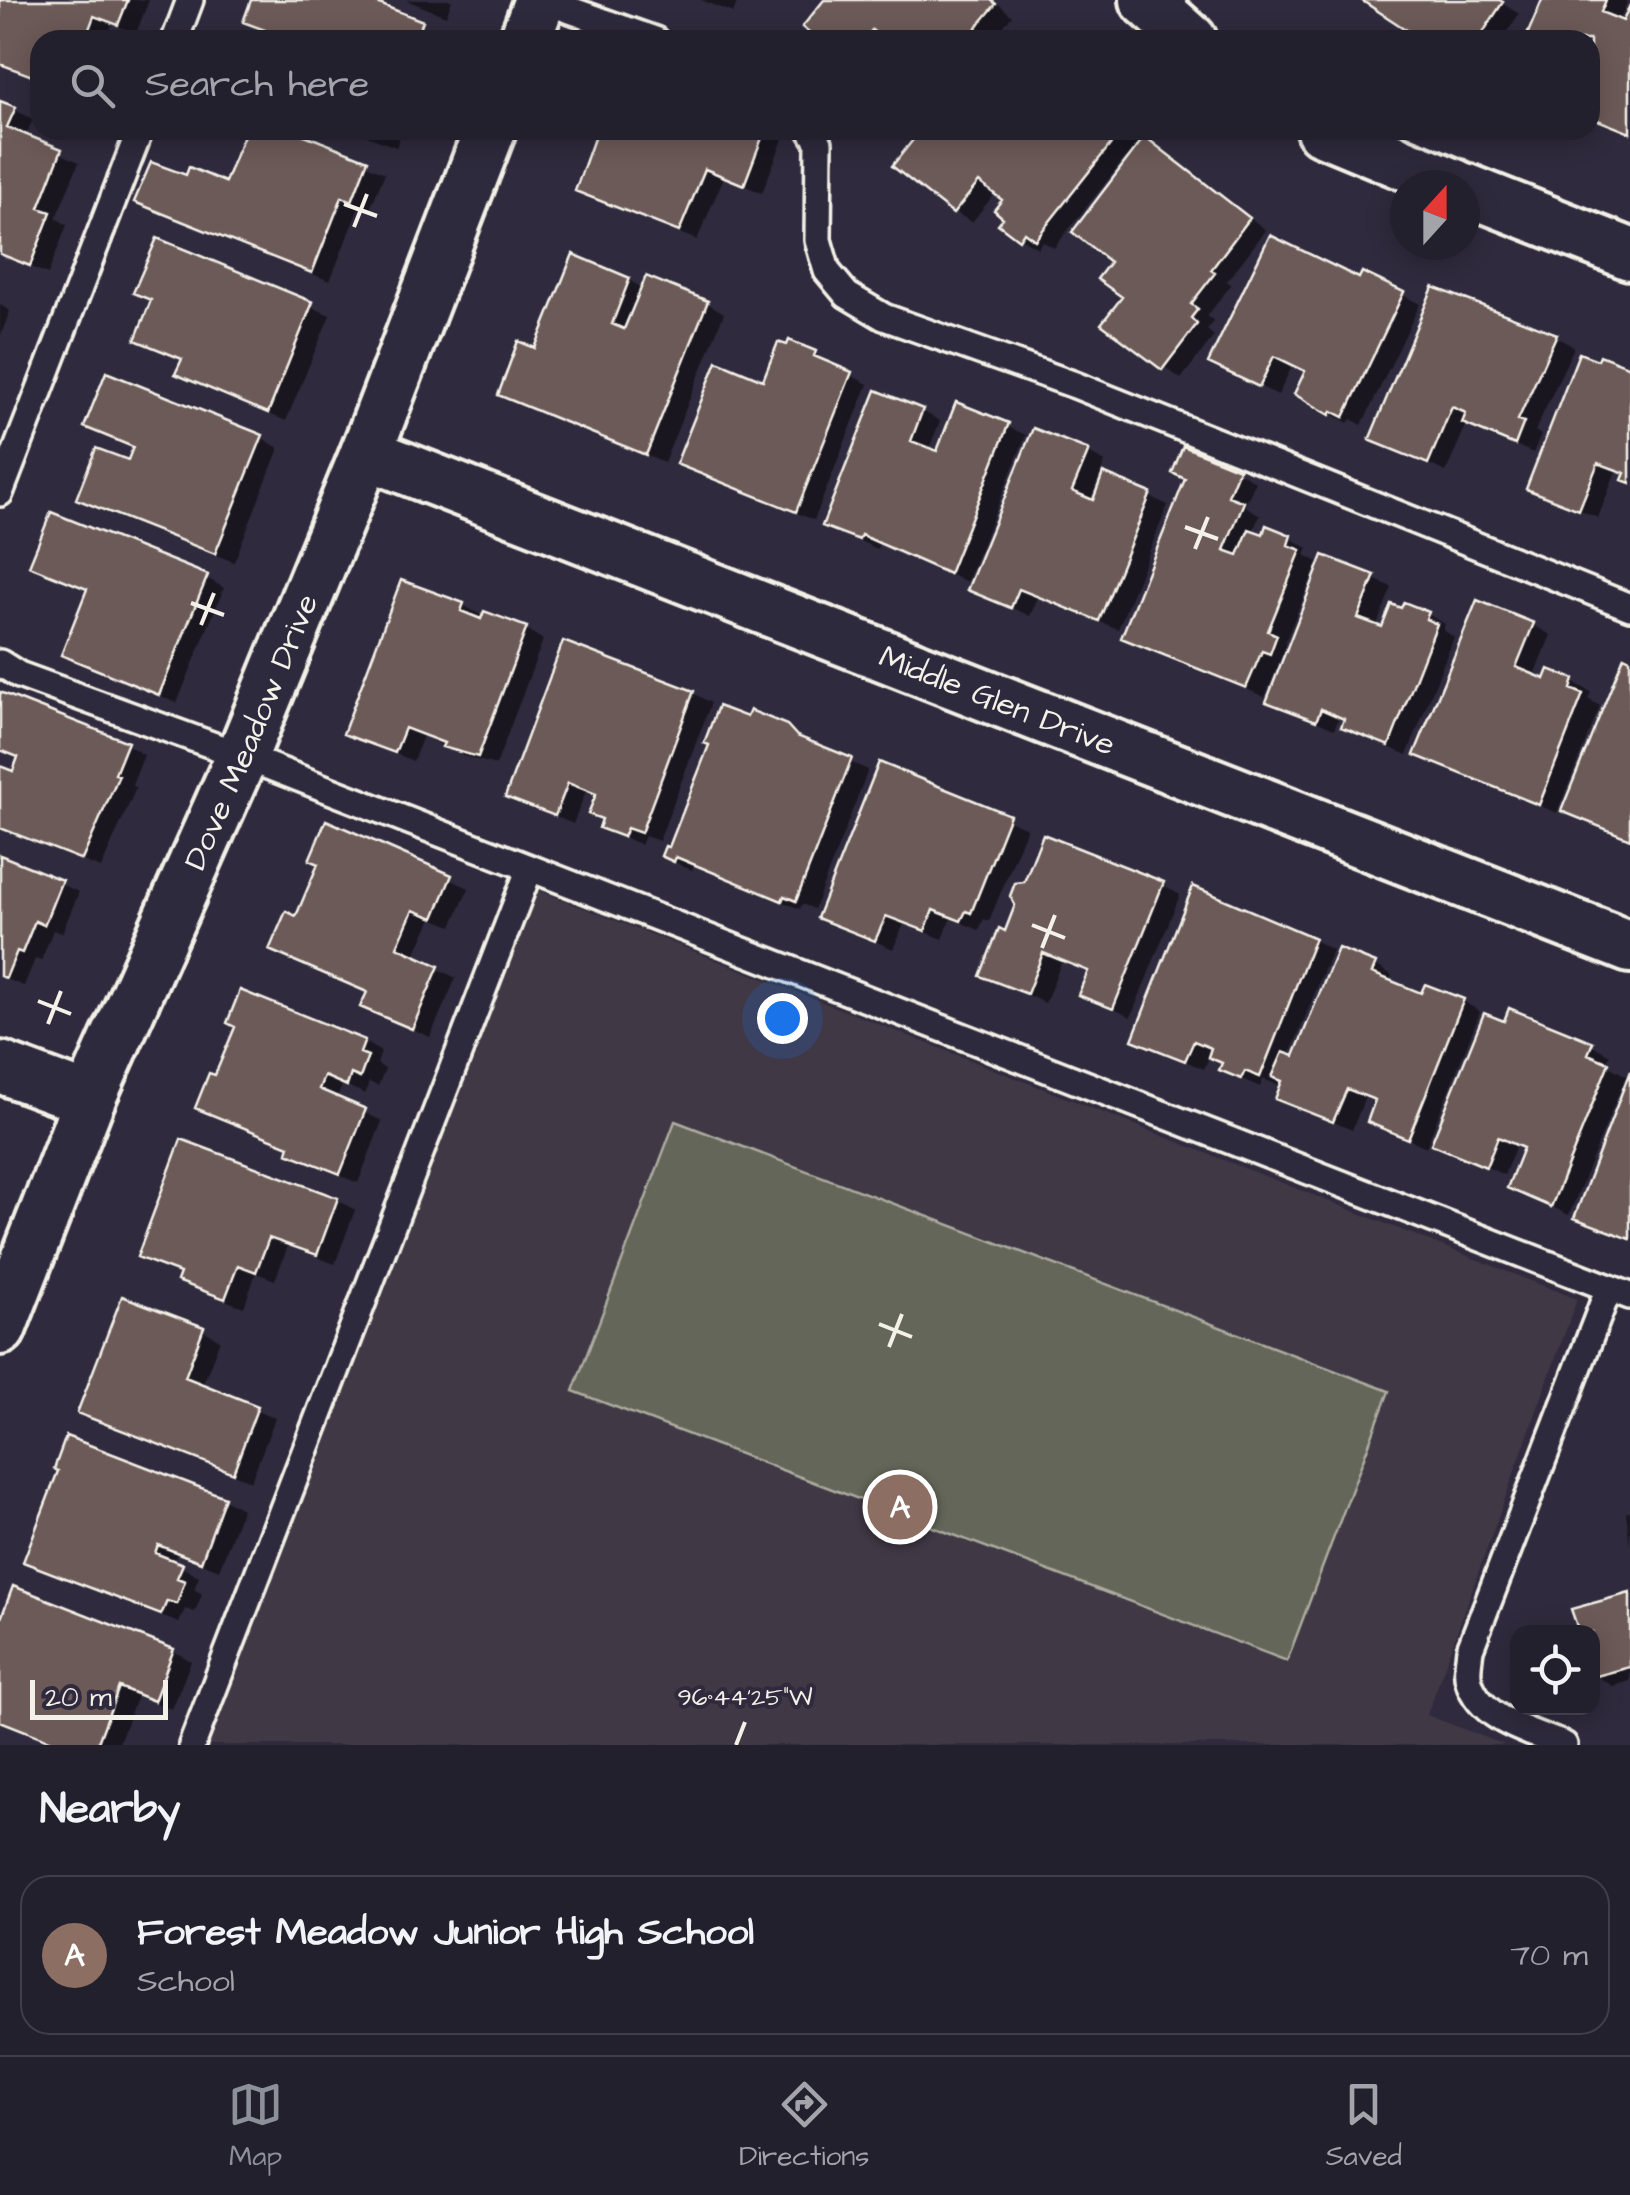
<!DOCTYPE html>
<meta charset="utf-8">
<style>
:root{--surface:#23202e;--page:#2f2d3a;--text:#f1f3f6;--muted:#a3a3aa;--line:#403e4a;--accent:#8c9099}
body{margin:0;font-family:"Architects Daughter",sans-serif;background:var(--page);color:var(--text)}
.controls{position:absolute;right:30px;bottom:30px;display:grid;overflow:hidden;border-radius:20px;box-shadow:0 5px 25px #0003}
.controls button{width:90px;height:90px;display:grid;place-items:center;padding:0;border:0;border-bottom:2px solid var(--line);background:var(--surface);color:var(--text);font:50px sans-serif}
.compass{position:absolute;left:1390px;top:170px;width:90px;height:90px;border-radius:50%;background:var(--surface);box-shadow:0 5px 25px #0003;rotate:21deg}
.scale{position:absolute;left:30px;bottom:25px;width:138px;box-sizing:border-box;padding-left:10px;border:5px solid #f4f1e8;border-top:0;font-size:28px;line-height:35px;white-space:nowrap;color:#f4f1e8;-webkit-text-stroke:8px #2f2a3d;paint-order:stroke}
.you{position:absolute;left:782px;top:1018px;width:35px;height:35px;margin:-25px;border:8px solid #fff;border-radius:50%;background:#1a73e8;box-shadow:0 0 0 15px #1a73e833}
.badge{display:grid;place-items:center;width:65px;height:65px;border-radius:50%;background:var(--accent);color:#fff;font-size:32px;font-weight:700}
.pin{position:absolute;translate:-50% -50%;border:5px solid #fff;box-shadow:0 2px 10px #0006}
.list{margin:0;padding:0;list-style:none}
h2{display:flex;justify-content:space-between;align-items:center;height:130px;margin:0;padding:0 40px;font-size:42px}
h2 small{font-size:32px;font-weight:400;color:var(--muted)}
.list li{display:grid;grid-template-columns:65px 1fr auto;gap:30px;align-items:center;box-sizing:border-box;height:160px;margin:0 20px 20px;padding:0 20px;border:2px solid var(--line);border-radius:30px}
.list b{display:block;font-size:38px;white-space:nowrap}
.list p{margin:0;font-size:32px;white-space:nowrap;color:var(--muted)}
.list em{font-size:32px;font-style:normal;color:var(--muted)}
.icon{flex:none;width:55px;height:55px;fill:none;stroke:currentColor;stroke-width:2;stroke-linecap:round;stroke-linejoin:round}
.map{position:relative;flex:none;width:1630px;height:1745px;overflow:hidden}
.search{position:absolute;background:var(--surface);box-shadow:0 5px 25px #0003;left:30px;right:30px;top:30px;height:110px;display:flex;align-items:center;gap:25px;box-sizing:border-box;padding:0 35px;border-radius:30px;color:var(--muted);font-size:38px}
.sheet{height:310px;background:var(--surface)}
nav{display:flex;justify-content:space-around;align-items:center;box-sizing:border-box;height:140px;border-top:2px solid var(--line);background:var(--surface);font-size:28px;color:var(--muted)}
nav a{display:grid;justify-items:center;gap:5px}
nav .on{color:var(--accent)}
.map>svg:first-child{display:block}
.built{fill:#413845}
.green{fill:#646658;stroke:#acaca0;stroke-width:2.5}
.shadow{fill:#0007}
.building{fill:#6c5a59;stroke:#f4f1e8;stroke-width:2.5}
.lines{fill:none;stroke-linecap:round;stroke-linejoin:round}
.service-casing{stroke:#f4f1e8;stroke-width:32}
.minor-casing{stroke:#f4f1e8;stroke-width:58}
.service{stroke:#2f2a3d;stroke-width:25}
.minor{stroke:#2f2a3d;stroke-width:50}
.ticks{fill:none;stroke:#f4f1e8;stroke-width:4}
.labels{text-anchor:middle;stroke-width:8;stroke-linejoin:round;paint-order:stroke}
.street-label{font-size:32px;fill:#f4f1e8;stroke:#2f2a3d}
.ticks-label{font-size:25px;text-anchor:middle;fill:#f4f1e8;stroke:#2f2a3d;stroke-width:8;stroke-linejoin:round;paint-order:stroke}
</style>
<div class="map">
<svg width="1630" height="1745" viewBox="0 0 1630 1745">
<rect width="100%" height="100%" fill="#2f2a3d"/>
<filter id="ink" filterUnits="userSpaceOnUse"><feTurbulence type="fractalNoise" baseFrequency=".01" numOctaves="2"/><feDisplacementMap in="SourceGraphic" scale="20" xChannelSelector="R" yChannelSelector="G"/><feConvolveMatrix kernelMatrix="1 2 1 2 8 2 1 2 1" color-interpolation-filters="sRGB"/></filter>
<g filter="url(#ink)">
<path class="built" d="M538,890l1039,409 -150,416 78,30h-1298z"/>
<path class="green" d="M675,1121l714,270 -102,270 -714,-270z"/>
<path class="shadow" d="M0,0h149l-13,33 -24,-9 -6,16h-66v40l-40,-15z
M254,0h108l77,33 -2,7h-172l2,-7 -21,-12z
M406,0h46l-6,16z
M701,0h37l-5,13z
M827,0h167l18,16 -11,13 19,11h-199z
M1366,0h131l22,14 -17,26h-76z
M1544,0h84l-9,22 6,3 5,-14v123l-40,-16v-78h-62z
M0,103l33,16 -8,18 54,25 -23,56 11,7 -19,49 -48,-19z
M248,130h37l100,43 -15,36 -10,-4 -30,76 -175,-70 -18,-10 51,-22 39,6z
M351,130h52l-7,17z
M599,130h169l15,9 -21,54 -38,-16 -27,63 -101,-40 -18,-10z
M924,130h211l8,6 -5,6h9l19,11 100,77 -39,51 4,4 -24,31 7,5 -7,9 7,6 -33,43 -76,-55 21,-27 -12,-36 16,-101 -4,-3 -72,91 -12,-7 -4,7 -18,-10 -13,-20 -2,-18 -9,-8 -24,30 -18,-10z
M158,241l172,74 -44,106 -90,-37 -18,-11 6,-13 -45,-21 14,-37 -17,-10z
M1363,275l57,29 -58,121 -11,-6 -3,4 -51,-30 11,-22 -15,-7 -15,31 -49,-23 131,-91z
M629,280l14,9 64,14 17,10 -60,150 -163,-69 35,-43z
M1435,290l121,47 18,10 -39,84 6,4 -8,18 -66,-30 -21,49 -74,-33z
M0,305l10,6 -10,26z
M815,353l17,13 36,18 -54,136 -117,-47 -18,-10z
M1630,369v113l-3,-7 -11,-4 -18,47 -69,-30z
M958,405l68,30 -59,147 -88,-39 -2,6 -52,-24 97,-114 18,10 -12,30 10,3z
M87,426l175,12 17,10 -45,114 -137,-54 -18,-10 50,-35 6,-14z
M1087,452l18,10 -15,39 5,2 10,-27 63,29 -50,124 -80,-32 -8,19 -60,-27z
M1238,471l17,11 -10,24 15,9 -8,18 38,5 18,10 -3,7 13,7 -33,80 6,3 34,-87 67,29 -16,40 7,3 44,-16 18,10 -2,6 11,7 -47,118 -45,-19 -18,-10 3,-6 -8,-3 -5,12 -65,-28 17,-44 -4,-2 -17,42 -141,-60z
M32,565l175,13 17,10 -47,115 -113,-49 25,-63z
M463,605l21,12 42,12 17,11 -47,125 -33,-9 -40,-20 -10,25 -67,-29z
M1533,625l18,10 -17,42 13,5h26l18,10 -3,7 12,7 -43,107 -140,-60z
M693,693l18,10 -52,138 -14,-5 -4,9 -39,-18 3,-7 -7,-24 -12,-5 -13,33 -65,-28z
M0,694l127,51 17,10 -12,30 4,3 -35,80 -101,-39v-61l15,6 5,-15 -20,-9z
M748,721l38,6 24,17 58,26 -54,139 -12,-5 -2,5 -106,-44 -2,5 -10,-4 -18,-11 7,-4z
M880,766l147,62 -38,93 -5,-2 -5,11 -28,-12 -8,21 -39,-15 -11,25 -73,-32z
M328,824l141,64 -17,38 -20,-8 -18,39 42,21 -26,59 -67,-31 6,-13 -79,-34 7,-40 24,-55z
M0,858l79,34 -17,41 -9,-3 -12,31 -6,-2 -11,27 -24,-9z
M1026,884l137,1 17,10 -49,122 -50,-23 9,-21 -28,-12 -17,42 -62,-28 23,-41z
M1314,940l18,10 -43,107 7,2 79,-94 17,10 -2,8 33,13 40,5 17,11 -54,135 -56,-26 7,-19 -12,-5 -13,33 -74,-32 7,-16 -4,-3 -3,6 -15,-6 -3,8 -38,-18 3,-6 -15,-8 -6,14 -69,-30z
M1511,1011l81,34 18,10 -5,9 25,14v162l-53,-23 52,-137 -4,-2 -56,137 -59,-28 15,-38 -9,-4 -12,30 -70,-32z
M364,1042l17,10 -4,12 8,5 -7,17 -9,-4 -4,12 -22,-10 -7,15 46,22 -24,62 -51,-21 -17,-10 1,-4 -93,-41 19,-29z
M337,1200l18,10 -20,54 -47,-18 -13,34 -19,-7 -12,34 -47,-17 -17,-10 1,-5 -41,-19z
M203,1330l17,10 -18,46 73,32 -24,63 -153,-59 -18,-10z
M68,1439l156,60 18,10 -23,61 -42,-17 -4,10 26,13 -5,13 8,5 -7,18 -10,-3 -6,14 -135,-52 -17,-10 34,-91z
M1630,1511v35l-4,-34z
M1630,1596v85l-17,5 -18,-11 -3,-43h-11l-6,-21z
M0,1628l173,23 18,10 -19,48 -35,-13 -19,49h-59l-59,-23z"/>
<path class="building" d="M0,0h128l-10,25 -24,-9 -9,24h-45v39l-40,-15z
M251,0h118l54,21 -8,19h-153l3,-10 -22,-8z
M824,0h167l5,4 -30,36h-82l-12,-10 -8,10h-47l-15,-13z
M1361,0h138l4,2 -25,38h-56z
M1542,0h64l-5,12 22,9 7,-16v128l-40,-16v-77h-65z
M0,101l16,6 -9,20 55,22 -23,59 12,4 -21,54 -30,-12z
M246,130h46l76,30 -16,41 -10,-4 -30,76 -178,-71 17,-40 35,13 3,-8 36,15z
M597,130h168l-21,55 -39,-16 -26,63 -104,-41z
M921,130h201l-87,110 -11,-8 -5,8 -21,-16 5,-6 -9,-8 8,-10 -23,-18 -26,32 -61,-48z
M1148,139l102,79 -39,52 4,3 -24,31 7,5 -7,9 6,6 -35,46 -61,-46 21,-27 -25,-18 13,-17 -38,-30 70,-92z
M1270,235l89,43 3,-6 42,20 -60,125 -12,-6 -2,4 -36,-21 11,-23 -31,-15 -15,31 -51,-24z
M157,238l156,64 -45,111 -93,-39 7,-15 -47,-19 16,-40 -18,-7z
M573,254l57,24 -18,46 12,5 22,-53 62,25 -62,154 -148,-60 20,-54 17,7z
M1433,287l124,47 -39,86 6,2 -9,23 -53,-22 4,-10 -14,-6 -24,57 -59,-24z
M789,340l27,11 -2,5 38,16 -56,140 -120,-48 41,-103 46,19 15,-38 9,3z
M1579,353l19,7 2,-5 30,12v116l-8,-3 3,-7 -27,-10 -19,47 -53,-21z
M106,372l157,63 -48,119 -139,-55 20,-51 32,12 5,-13 -49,-20z
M876,390l47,19 -12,32 26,10 19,-49 53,21 -60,151 -88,-39 -2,5 -37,-14z
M1033,428l56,22 -17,41 21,9 10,-27 48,20 -52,128 -80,-32 -8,19 -44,-18z
M1183,446l56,23 -11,27 16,6 -20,48 14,5 11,-26 14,5 3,-9 25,10 -3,10 13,5 -33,81 9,4 -7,19 -8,-3 -16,37 -125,-50 64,-159 -13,-6z
M51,512l157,63 -49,120 -98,-40 26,-66 -58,-23z
M1323,555l52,20 -17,43 24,9 9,-23 10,4 3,-6 25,10 -3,7 11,5 -48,122 -48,-19 3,-8 -23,-10 -5,12 -50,-19z
M401,580l63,23 -3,8 20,8 3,-8 43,16 -49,130 -36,-10 2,-4 -39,-15 -10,25 -52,-19z
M1477,600l57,23 -18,44 29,12 4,-10 25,10 -3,10 12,5 -44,111 -125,-50z
M563,641l131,50 -53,142 -14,-5 -4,9 -24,-9 3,-9 -14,-5 8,-20 -28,-11 -13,33 -50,-19z
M1624,656l6,3v180l-69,-28z
M0,692l128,50 -13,32 4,1 -37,85 -82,-32v-62l13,5 5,-14 -18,-7z
M718,706l29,11 3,-7 37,15 10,11 55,22 -56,143 -12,-5 -2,5 -106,-44 -2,5 -13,-6 4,-10 4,1 40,-102 -5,-2z
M879,762l131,53 -39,98 -5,-2 -5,10 -28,-11 -8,21 -39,-15 -11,25 -58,-23z
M326,820l126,55 -18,43 -21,-8 -16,37 42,19 -27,63 -52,-22 7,-15 -98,-42 17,-39 10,5 22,-52 -9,-4z
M1043,834l121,48 -51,127 -35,-14 10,-24 -45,-18 -16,41 -47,-18 19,-48 6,3 10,-26 -5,-9 5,-13 9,-1z
M0,855l62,25 -18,45 -9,-4 -13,32 -5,-2 -11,27 -6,-2z
M1193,886l122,52 -55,139 -15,-6 -4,8 -22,-9 3,-7 -14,-6 3,-9 -17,-7 -9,20 -53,-21z
M1338,948l38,15 -4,10 49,20 4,-9 39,15 -56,140 -41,-17 8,-22 -28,-11 -14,33 -58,-23 7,-18 -10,-4 11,-25 11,4z
M240,990l125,50 -5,13 8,3 -8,22 -9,-4 -4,12 -23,-10 -5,13 47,20 -26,65 -53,-21 2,-7 -94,-38 14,-35 6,2 20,-48 -8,-4z
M1509,1008l84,34 -5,12 21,9 -58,144 -44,-19 16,-40 -25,-11 -12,30 -55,-23 53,-131 20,8z
M1630,1071v168l-56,-21z
M181,1139l157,59 -21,57 -48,-17 -13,34 -18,-7 -13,34 -48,-18 3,-8 -43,-16z
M122,1296l82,31 -19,50 73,29 -25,67 -156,-60z
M66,1436l159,61 -24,65 -43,-17 -3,8 28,11 -6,14 8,3 -8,23 -10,-3 -6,14 -138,-53 35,-91 -4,-2z
M13,1586l161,63 -20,52 -35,-14 -22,58h-36l-61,-24v-100z
M1630,1593v74l-37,10 -1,-45h-13l-8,-23z"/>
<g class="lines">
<defs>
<path id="service" d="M542,0l113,40
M175,40l15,-40
M811,130l8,13 -1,97 9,31 20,24 37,22 191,68 555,222
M0,493l140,-363
M0,663l19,12 223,81 1388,540
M192,1745l338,-877
M1564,1745c-33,-13 -84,-25 -95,-64 -3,-9 0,-22 1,-32l139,-361"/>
<g id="minor">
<path d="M1146,0l45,40"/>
<path d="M525,40l15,-40"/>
<path d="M1322,130l133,55"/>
<path d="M1465,189l165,65"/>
<path id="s1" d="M366,453l1264,494"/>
<path d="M0,1067l89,33"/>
<path id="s2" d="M0,1329l89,-229 153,-344 124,-303 124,-323"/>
</g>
</defs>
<use href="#service" class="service-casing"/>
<use href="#minor" class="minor-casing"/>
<use href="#service" class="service"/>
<use href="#minor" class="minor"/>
</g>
</g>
<path class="ticks" d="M344,204l33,12M354,227l13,-33M1185,527l33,12M1195,549l13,-32M191,603l33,12M201,625l13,-32M1032,925l33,13M1042,948l13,-33M38,1001l33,13M48,1024l13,-33M879,1324l33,13M889,1347l13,-33M736,1745l9,-23"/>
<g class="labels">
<g class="street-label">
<text dy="11" stroke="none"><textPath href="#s1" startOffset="678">Middle Glen Drive</textPath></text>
<text dy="11" stroke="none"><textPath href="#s2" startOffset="648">Dove Meadow Drive</textPath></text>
</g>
</g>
<g class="ticks-label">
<text x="745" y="1705">96°44'25"W</text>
</g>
</svg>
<div class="controls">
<button><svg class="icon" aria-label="locate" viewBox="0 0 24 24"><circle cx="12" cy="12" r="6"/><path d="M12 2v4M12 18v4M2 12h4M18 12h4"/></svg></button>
</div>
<svg class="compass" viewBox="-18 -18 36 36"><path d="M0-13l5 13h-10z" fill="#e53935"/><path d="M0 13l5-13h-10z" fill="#a3a3aa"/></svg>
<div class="scale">20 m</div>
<div class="you"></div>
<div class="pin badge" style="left:900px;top:1507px;background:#8d6e63">A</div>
<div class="search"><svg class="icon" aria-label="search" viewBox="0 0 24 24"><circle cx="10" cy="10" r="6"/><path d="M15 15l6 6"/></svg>Search here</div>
</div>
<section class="sheet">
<h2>Nearby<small></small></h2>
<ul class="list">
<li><span class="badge" style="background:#8d6e63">A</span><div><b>Forest Meadow Junior High School</b><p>School</p></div><em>70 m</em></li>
</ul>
</section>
<nav>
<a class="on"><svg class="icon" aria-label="map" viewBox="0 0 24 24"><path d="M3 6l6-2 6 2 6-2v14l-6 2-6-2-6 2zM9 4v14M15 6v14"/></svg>Map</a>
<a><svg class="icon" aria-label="directions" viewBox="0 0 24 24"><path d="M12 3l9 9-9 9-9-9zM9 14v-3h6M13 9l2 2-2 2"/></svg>Directions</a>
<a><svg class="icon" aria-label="saved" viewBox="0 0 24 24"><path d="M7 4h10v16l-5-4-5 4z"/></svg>Saved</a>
</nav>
